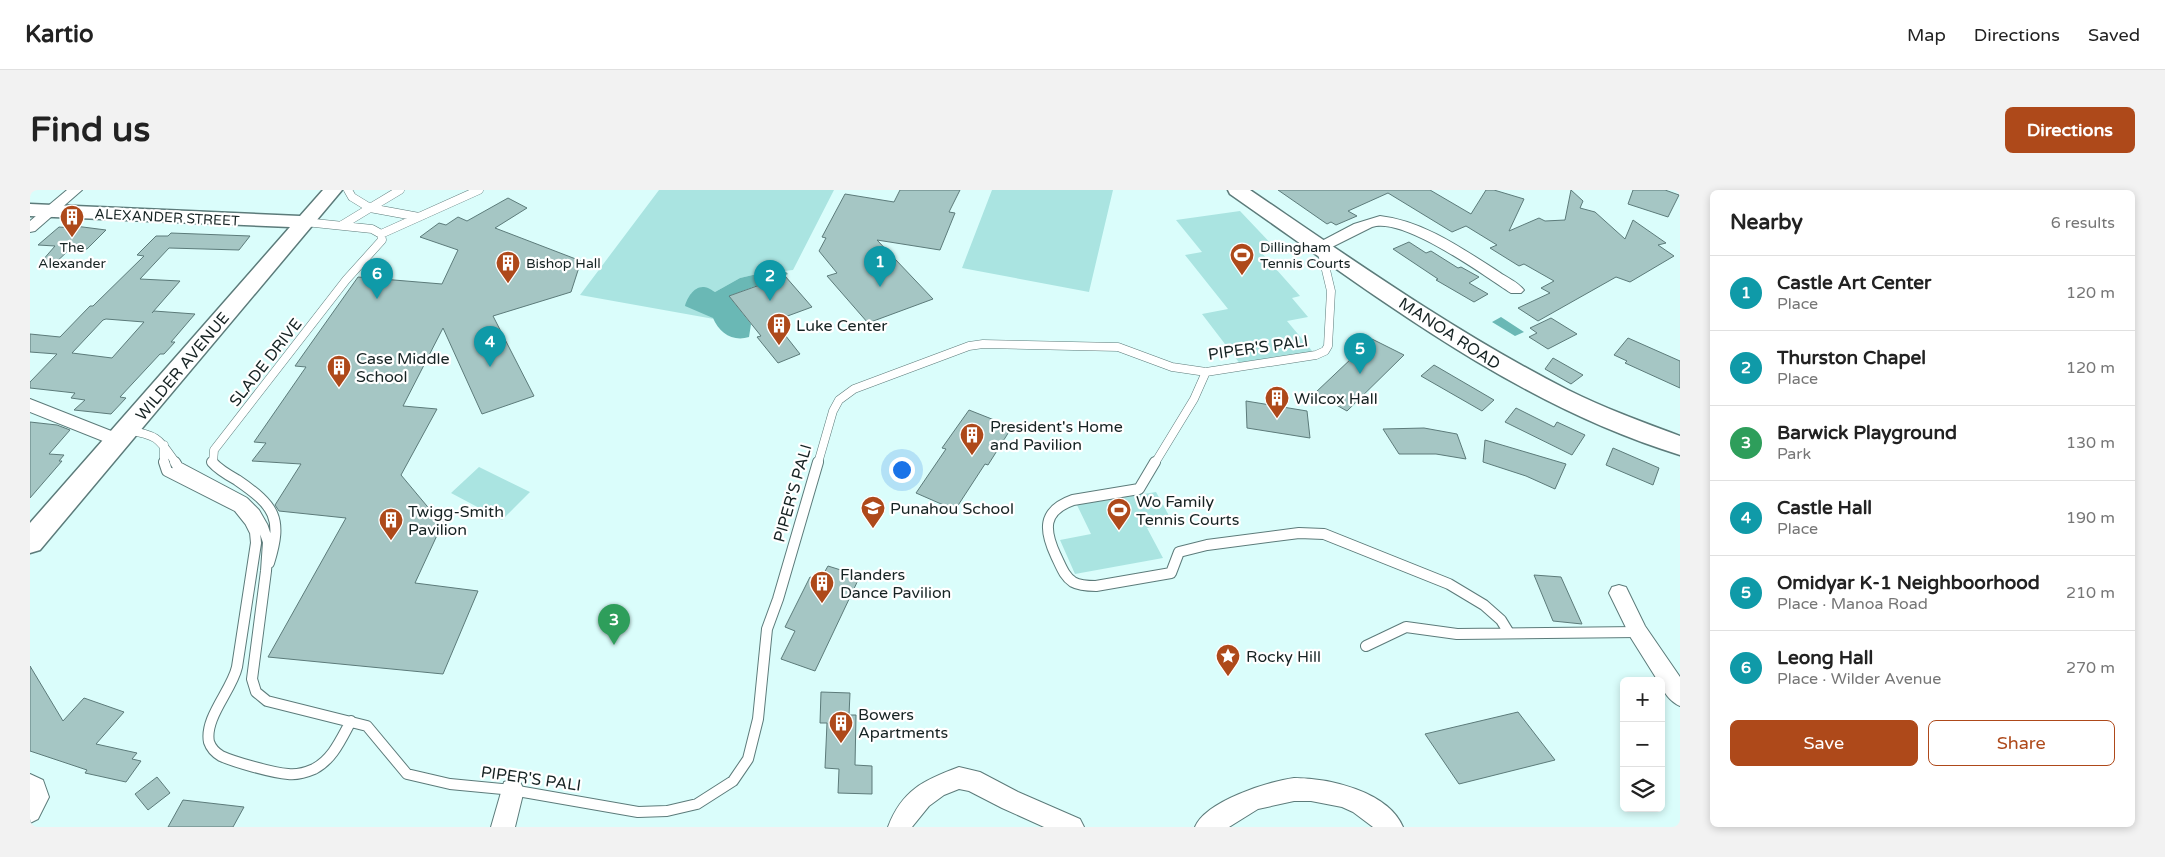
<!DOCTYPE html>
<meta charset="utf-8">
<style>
:root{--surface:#fff;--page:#f2f2f2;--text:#222;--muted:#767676;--line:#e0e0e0;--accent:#ae491a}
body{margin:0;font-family:"Varela Round",sans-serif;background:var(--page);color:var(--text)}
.controls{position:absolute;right:15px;bottom:15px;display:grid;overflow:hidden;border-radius:8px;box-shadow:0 2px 8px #0003}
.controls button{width:45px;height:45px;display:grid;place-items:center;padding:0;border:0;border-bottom:1px solid var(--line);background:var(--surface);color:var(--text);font:25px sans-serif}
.you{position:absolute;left:871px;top:279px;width:18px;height:18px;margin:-12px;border:4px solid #fff;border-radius:50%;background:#1a73e8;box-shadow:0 0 0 8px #1a73e833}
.badge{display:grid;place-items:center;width:32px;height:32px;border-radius:50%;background:var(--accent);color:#fff;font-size:16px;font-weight:700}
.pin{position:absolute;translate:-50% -41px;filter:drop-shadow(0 1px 2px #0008)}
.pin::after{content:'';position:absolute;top:26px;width:18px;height:15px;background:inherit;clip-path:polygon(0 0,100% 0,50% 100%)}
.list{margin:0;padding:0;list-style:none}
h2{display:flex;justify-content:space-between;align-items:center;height:65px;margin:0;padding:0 20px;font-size:21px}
h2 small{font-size:16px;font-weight:400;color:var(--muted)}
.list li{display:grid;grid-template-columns:32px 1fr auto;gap:15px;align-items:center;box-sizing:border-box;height:75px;padding:0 20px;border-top:1px solid var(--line)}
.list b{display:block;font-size:19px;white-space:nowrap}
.list p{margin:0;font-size:16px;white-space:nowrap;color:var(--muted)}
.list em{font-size:16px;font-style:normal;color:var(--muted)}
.actions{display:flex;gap:10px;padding:15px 20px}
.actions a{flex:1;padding:11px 0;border:1px solid var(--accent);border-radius:8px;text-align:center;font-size:18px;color:var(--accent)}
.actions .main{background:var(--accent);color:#fff}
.icon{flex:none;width:28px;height:28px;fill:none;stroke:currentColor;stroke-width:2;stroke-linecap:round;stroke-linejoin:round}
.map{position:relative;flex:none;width:1650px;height:637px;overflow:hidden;border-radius:8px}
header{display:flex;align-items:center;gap:30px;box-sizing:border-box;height:70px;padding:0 25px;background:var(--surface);border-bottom:1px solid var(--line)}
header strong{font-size:24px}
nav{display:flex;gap:28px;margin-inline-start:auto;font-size:18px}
.intro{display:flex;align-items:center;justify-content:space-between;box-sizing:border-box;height:120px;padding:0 30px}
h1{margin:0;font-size:35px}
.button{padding:12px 22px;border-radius:8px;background:var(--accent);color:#fff;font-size:18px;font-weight:700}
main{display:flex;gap:30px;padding:0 30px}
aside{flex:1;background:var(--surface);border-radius:8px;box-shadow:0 2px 8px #0003}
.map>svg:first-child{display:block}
.green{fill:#aae4e1}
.water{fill:#6ab8b5}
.building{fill:#a5c6c4;stroke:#5c7b7a;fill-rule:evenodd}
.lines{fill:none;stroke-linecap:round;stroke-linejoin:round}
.lane-far1-casing{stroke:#5c7b7a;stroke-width:9}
.lane-casing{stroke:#5c7b7a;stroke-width:12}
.street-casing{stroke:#5c7b7a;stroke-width:2}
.secondary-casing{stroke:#5c7b7a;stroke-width:3}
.lane-far1{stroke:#fff;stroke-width:8}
.lane{stroke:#fff;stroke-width:10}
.street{fill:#fff;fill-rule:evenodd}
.secondary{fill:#fff;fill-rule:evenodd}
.labels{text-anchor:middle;stroke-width:4.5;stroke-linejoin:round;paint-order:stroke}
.far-street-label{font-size:14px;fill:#162323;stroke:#fff}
.far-poi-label{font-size:14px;fill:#162323;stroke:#fff;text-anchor:start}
.poi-label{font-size:16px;fill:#162323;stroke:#fff;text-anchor:start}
.street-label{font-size:16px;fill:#162323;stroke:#fff}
</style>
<header>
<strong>Kartio</strong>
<nav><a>Map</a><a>Directions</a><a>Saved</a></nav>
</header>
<div class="intro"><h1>Find us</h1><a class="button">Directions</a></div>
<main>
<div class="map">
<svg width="1650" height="637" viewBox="0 0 1650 637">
<rect width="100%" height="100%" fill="#dafdfb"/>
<path class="green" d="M629,0h175l-41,80 -36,4 -17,4 -25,14c-9,-4 -14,-6 -21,1l20,26 -134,-24z
M962,0h121l-24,102 -127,-24z
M1210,21l35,37 -15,3 40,45 -8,2 16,19 -21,4 26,31 -72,13 -39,-51 26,-5 -43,-54 17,-3 -26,-32z
M449,277l51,25 -28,28 -51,-27z
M1126,302l17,31 -26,5 16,30 -88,16 -15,-34 31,-6 -14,-29z"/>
<path class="water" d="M745,82l3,2 8,-2 2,2 -59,22 22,28 -2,13c-16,5 -30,-4 -36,-19l-28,-12c2,-8 9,-20 19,-19 3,0 8,3 11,5l25,-14 17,-4z
M1471,127l23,15 -9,4 -23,-14z"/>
<path class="building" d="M870,0h60l-11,22 6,1 -15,37 -63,-10 56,59 -65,24 -41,-47 10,-3 -18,-22 7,-13 -4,-1 23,-43 49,8z
M1248,0h152l41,24 15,-24h8l30,9 -15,32 30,-13 6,3 20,-1 6,-30 12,11 -3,7 15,4 30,27 8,-19 33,23 -8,2 16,11 -44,26 -14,-5 -78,44 -20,-13 32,-15 -9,-5 13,-7 -30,-17 -5,2 -29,-18 7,-3 -31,-19 -14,6 -64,-39 -40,18 9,5 -21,9 -5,-3 -4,2z
M1603,0h32l14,5 -11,22 -40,-13z
M478,8l19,10 -32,20 86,33 -10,31 -78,24 41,80 -52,18 -39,-86 -40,78 34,3 -36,66 36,43h8l-30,65 63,8 -35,83 -175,-17 78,-139 -67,-7 -4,-6 26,-41 -49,-3 14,-18 -12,-1 52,-75 -11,-1 63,-89 84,7 16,-34 -38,-13 19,-14 7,2 12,-8 9,4z
M45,36l31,4 -19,19 -16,-1 -22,21 -7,-8 13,-15 -17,-1 21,-18 13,1z
M141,43l79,3 -11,14 -70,-2 -29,31 40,2 -28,32 2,-2 41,3 -24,28h4l-11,12h-4l-40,43 6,1 -15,16 -37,-4 11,-10 -14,-2 4,-5 -45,-5v-6l27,-28 -27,-2v-18l30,3 30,-31h3l51,-50 -7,-1 19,-19h12zM76,129l38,3 -32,36 -40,-5 31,-33z
M1379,52l17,11 5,-2 27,17 3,-1 18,10 -10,6 19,11 -14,8 -38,-22 2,-1 -45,-30z
M755,86l27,31 -38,14 26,33 -22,9 -21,-26 4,-1 -32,-40z
M1521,128l26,16 -29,15 -19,-12 8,-4 -7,-5z
M1598,148l52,23v27l-55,-25 2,-2 -13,-6z
M1342,149l32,16 -57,56 -32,-18z
M1523,168l30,17 -12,9 -26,-15z
M1404,175l60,35 -12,11 -61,-35z
M1216,211l61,10 3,27 -63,-10z
M1486,218l38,19 3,-5 28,13 -13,20 -67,-33z
M939,220l43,17 -24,38 -3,-1 -30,46 -39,-17 30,-44 -4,-1z
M0,232l27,3 13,5 -21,24 15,1 -5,6h3l-32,37z
M1394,238l33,6 9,25 -30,-5h-37l-16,-25z
M1455,250l81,24 -11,25 -29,-13 -43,-14z
M1583,258l46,20 -6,17 -47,-20z
M798,376l32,10 -45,95 -34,-12 14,-28 -10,-4 25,-50 10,3z
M1504,385l27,2 21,47 -29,-3z
M0,476l33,55 21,-23 40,14 -28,32 41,9 -5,6 9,2 -15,21 -41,-9 2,-3 -57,-19z
M791,502l29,1 -1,22h7l-1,50 17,1v28l-34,-1 1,-24 -14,-1 2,-45h-7z
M1488,522l37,48 -96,24 -34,-50z
M127,587l13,16 -22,17 -13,-16z
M153,610l61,7 -11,20h-65z"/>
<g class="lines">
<defs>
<path id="lane-far1" d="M318,0l4,7 18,11 30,-18
M312,35l28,-17 49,9
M351,44l98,-44
M98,240c31,6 30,8 48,33
M134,255v18
M183,273l1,-13 132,-170 36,-40 -1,-6 -9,-5 -67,-7
M788,273l15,-52 6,-11 15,-11 115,-43 14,-2 135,3 54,20 34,5 110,-17 9,-4 3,-5 3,-55 -10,-42
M1125,273l39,-64 12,-27"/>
<path id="lane" d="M134,272l3,9 71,36 12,15 5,10 1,11 -19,124c-5,23 -33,51 -28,75 2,6 7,11 12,14 13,6 52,17 67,18 8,1 19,-2 26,-5 19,-10 27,-30 37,-48
M145,272l3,5 66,35 11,11 8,14 5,15 -2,29 -14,108 4,13 11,9 100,25 40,48 43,10 62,6 126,22 29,-1 30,-7 36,-23 15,-22 10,-40 9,-90 11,-30 40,-137
M182,272c6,7 16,13 25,18 38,26 46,38 32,83
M1125,272l-16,27 -66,11c-31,11 -29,30 -17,56 5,10 8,20 17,26 7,4 16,4 23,4l75,-13 8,-21 28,-7 92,-12 25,1 125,50 35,21 17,15 8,13
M1336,456l40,-19 51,7 181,-2"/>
<path id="street" d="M37,0h15l-47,41 -5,1v-11z
M1350,26c44,5 83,33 119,56 7,5 19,10 25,18l-3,3h-10c-28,-18 -108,-77 -139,-66l-46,23h-10l-2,-3 2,-3 38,-20z
M0,209l94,37 3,5 -3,5 -6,1 -88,-35z
M1589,395l7,2 19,39 35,51v29c-9,-4 -19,-15 -19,-25h-3l-27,-43 -22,-45 3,-6z
M929,577l21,5 38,20 62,27 4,8h-40l-42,-19 -33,-17 -10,-2 -15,6 -15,11 -17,21h-24c14,-37 36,-47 71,-60z
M0,584l13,6 6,17 -11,22 -8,4z
M1264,588c34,0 94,13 109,49h-30l-20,-15 -11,-5 -31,-6h-17l-36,8 -29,18h-34c11,-26 72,-45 99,-49z
M482,589l8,3 4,8 -9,37h-24l13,-45z"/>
<path id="secondary" d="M293,0h19l-302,360 -10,3v-30l260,-296 -260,-11v-12l270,12z
M1198,0h22c103,70 206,143 318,200 36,18 74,32 112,46v19c-167,-51 -309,-163 -450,-261z"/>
</defs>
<use href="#lane-far1" class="lane-far1-casing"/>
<use href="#lane" class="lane-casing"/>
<use href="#street" class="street-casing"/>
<use href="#secondary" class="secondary-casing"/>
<use href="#lane-far1" class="lane-far1"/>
<use href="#lane" class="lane"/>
<use href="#street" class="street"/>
<use href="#secondary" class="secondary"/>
</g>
<defs>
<symbol id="building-pin" viewBox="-11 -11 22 30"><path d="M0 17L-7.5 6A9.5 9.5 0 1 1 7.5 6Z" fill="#ae491a" stroke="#fff"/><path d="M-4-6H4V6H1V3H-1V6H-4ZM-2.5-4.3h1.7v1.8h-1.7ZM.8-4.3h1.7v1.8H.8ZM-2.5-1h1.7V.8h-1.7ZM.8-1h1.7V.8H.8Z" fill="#fff"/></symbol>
<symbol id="stadium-pin" viewBox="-11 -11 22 30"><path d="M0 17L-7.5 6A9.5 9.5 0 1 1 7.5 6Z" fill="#ae491a" stroke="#fff"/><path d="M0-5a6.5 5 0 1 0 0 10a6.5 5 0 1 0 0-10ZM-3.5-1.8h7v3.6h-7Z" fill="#fff"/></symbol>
<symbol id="school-pin" viewBox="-11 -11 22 30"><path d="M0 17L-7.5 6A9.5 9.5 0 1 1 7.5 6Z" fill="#ae491a" stroke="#fff"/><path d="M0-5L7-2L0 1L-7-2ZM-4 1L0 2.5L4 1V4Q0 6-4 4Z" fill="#fff"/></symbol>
<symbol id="sight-pin" viewBox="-11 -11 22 30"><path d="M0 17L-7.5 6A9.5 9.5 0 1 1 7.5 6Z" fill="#ae491a" stroke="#fff"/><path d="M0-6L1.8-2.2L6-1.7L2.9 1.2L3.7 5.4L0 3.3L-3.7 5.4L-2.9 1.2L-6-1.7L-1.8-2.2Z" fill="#fff"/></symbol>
</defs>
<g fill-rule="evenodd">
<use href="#building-pin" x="28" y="13" width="28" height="38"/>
<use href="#stadium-pin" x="1198" y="51" width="28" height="38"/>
<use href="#building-pin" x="464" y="59" width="28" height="38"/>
<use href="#building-pin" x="735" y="121" width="28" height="38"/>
<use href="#building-pin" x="295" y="163" width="28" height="38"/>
<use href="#building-pin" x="1233" y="194" width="28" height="38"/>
<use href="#building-pin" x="928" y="231" width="28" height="38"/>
<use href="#school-pin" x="829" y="304" width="28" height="38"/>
<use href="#stadium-pin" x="1075" y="306" width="28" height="38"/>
<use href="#building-pin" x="347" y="316" width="28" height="38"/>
<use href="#building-pin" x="778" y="379" width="28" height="38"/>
<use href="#sight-pin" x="1184" y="452" width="28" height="38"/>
<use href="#building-pin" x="797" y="519" width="28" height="38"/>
</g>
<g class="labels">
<g class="far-street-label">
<text transform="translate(137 27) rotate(3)" y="5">ALEXANDER STREET</text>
</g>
<g class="far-poi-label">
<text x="42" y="62" text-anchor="middle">The<tspan x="42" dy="16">Alexander</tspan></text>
<text x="1230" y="62">Dillingham<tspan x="1230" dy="16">Tennis Courts</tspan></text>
<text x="496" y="78">Bishop Hall</text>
</g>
<g class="poi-label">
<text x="766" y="141">Luke Center</text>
<text x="326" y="174">Case Middle<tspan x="326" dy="18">School</tspan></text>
<text x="1264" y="214">Wilcox Hall</text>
<text x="960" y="242">President's Home<tspan x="960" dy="18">and Pavilion</tspan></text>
<text x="1106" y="317">Wo Family<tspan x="1106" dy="18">Tennis Courts</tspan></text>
<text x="860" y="324">Punahou School</text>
<text x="378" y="327">Twigg-Smith<tspan x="378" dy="18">Pavilion</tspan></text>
<text x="810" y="390">Flanders<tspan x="810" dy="18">Dance Pavilion</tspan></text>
<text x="1216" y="472">Rocky Hill</text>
<text x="828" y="530">Bowers<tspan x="828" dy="18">Apartments</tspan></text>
</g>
<g class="street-label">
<text transform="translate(1420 143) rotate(33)" y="6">MANOA ROAD</text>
<text transform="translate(1228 157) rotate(-8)" y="6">PIPER'S PALI</text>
<text transform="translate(235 172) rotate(-52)" y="6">SLADE DRIVE</text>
<text transform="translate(152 176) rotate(-50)" y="6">WILDER AVENUE</text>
<text transform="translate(762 303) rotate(-74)" y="6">PIPER'S PALI</text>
<text transform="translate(501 588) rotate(8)" y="6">PIPER'S PALI</text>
</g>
</g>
</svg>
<div class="controls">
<button>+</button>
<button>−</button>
<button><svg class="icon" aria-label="layers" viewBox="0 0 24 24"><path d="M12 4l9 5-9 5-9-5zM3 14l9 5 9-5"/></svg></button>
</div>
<div class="you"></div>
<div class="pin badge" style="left:850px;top:97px;background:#0f9aa8">1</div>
<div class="pin badge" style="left:740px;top:111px;background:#0f9aa8">2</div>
<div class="pin badge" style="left:584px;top:455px;background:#2e9e5b">3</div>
<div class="pin badge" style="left:460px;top:177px;background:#0f9aa8">4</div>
<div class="pin badge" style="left:1330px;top:184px;background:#0f9aa8">5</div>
<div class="pin badge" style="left:347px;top:109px;background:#0f9aa8">6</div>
</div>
<aside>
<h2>Nearby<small>6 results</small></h2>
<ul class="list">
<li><span class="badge" style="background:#0f9aa8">1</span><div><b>Castle Art Center</b><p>Place</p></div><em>120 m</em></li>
<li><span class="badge" style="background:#0f9aa8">2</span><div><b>Thurston Chapel</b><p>Place</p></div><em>120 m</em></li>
<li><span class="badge" style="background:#2e9e5b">3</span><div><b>Barwick Playground</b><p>Park</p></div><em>130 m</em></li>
<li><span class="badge" style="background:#0f9aa8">4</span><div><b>Castle Hall</b><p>Place</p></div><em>190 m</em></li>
<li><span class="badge" style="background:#0f9aa8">5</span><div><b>Omidyar K-1 Neighboorhood</b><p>Place · Manoa Road</p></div><em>210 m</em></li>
<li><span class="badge" style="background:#0f9aa8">6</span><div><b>Leong Hall</b><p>Place · Wilder Avenue</p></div><em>270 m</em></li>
</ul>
<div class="actions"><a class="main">Save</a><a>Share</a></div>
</aside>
</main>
